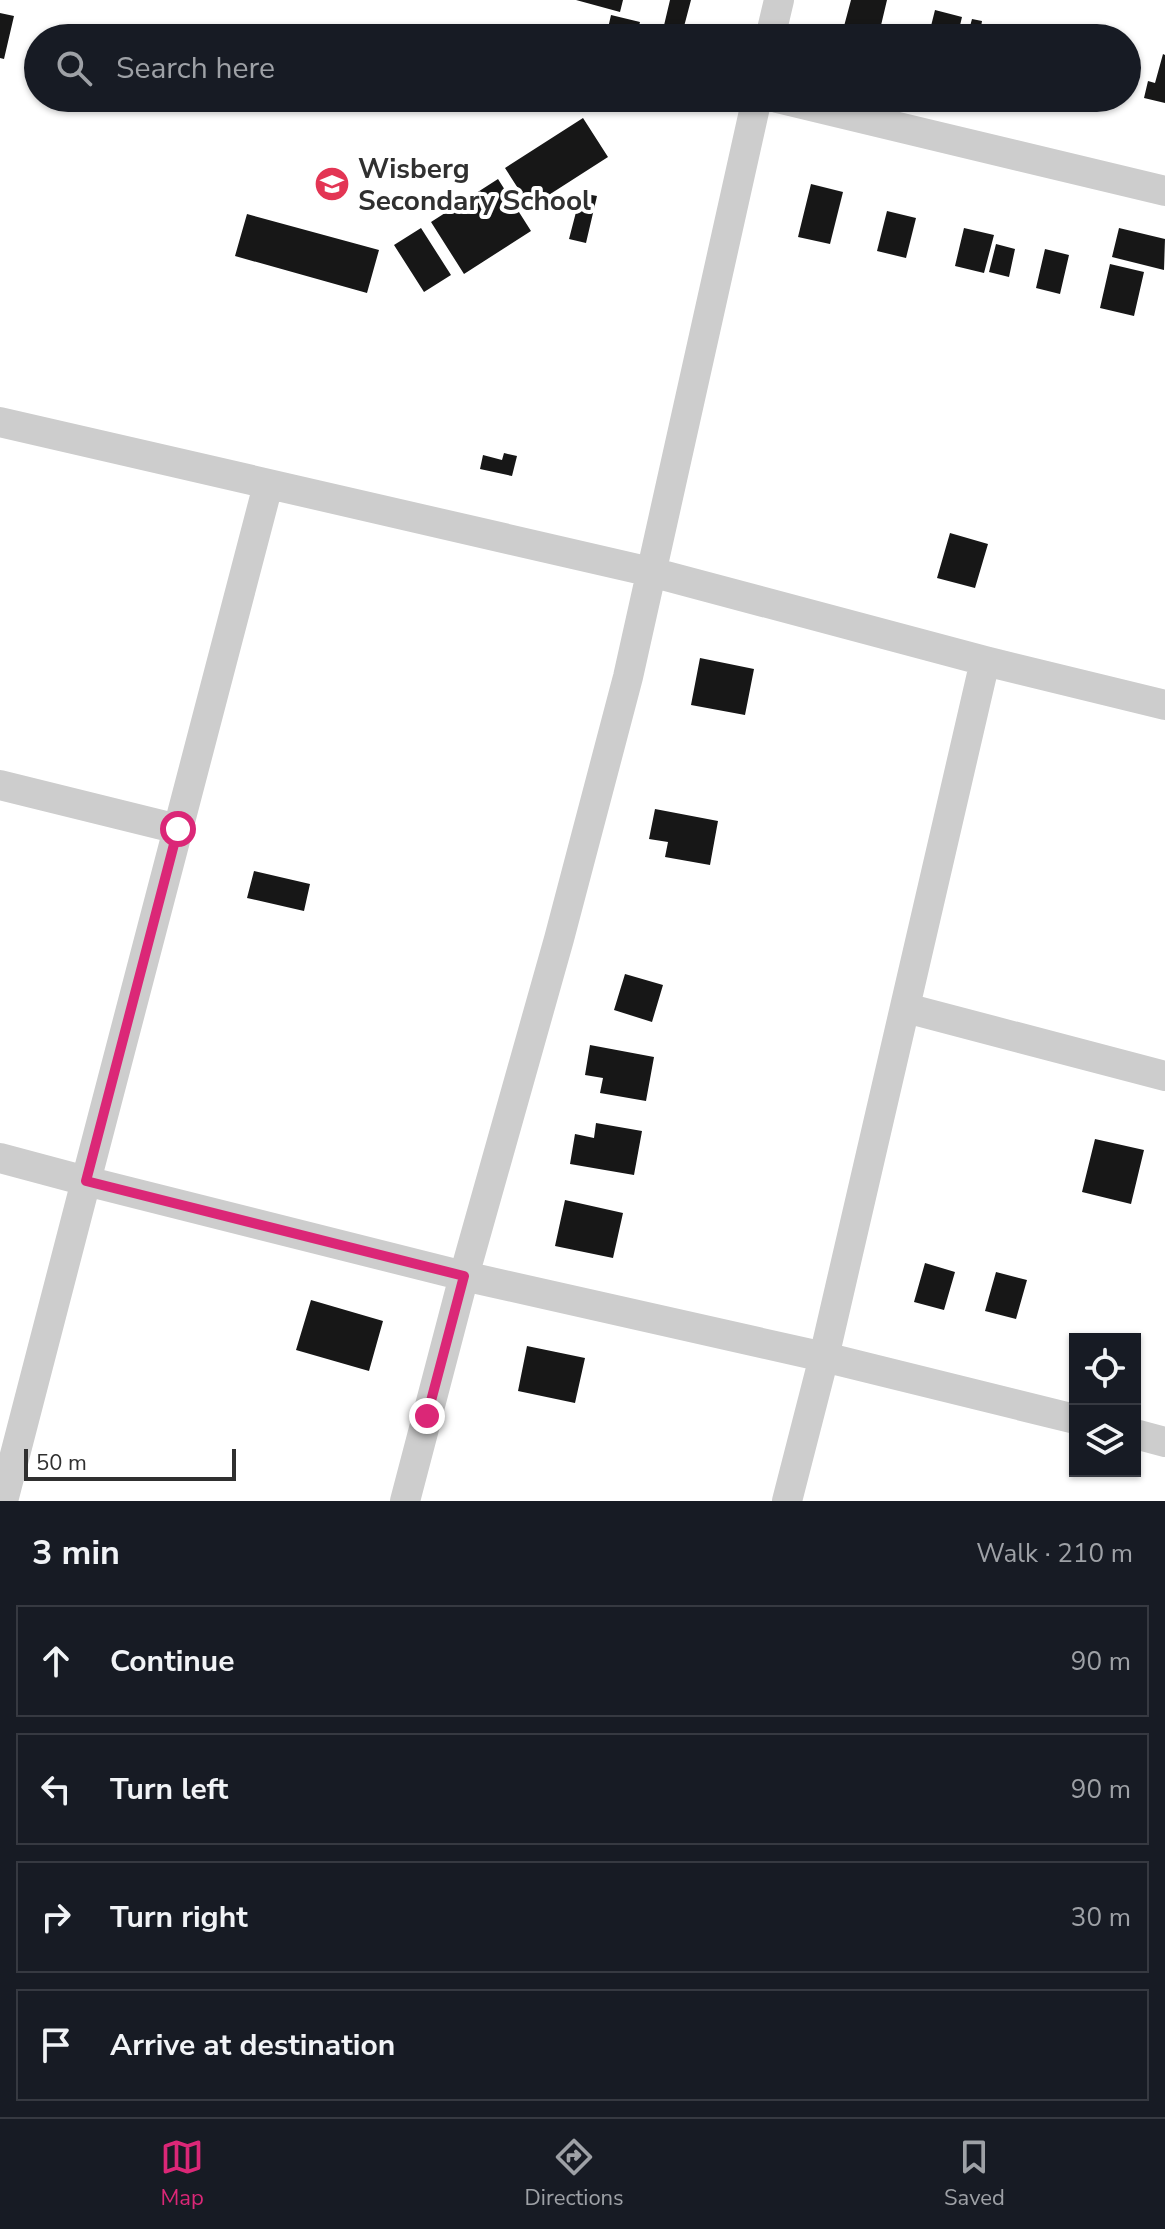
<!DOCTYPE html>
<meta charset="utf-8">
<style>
:root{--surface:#171b24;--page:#242831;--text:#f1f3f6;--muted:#9ea1a6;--line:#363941;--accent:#db2777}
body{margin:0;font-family:"Nunito Sans",sans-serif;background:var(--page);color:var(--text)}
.controls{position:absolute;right:24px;bottom:24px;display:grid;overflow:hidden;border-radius:0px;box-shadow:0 2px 6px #0004}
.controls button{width:72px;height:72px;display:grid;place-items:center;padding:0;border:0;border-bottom:2px solid var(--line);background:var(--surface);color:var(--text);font:40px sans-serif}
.scale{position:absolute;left:24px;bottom:20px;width:212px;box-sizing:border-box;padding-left:8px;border:4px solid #303030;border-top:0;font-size:22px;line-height:28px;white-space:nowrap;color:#303030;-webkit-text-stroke:6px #fff;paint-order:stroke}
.stop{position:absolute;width:24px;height:24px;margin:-18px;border:6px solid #db2777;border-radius:50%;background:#fff}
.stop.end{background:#db2777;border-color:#fff;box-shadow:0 2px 8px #0008}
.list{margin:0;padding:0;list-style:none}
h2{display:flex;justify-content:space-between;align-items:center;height:104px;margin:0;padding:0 32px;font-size:34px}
h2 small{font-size:26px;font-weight:400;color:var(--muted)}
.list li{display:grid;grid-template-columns:52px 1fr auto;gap:24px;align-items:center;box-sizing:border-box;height:112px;margin:0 16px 16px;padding:0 16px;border:2px solid var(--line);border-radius:0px}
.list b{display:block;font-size:30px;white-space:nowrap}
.list em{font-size:26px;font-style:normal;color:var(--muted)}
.icon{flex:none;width:44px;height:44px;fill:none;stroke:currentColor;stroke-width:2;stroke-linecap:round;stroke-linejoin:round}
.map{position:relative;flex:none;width:1165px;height:1501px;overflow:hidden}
.search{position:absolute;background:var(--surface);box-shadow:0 2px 6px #0004;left:24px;right:24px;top:24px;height:88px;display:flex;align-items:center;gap:20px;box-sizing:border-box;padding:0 28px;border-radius:44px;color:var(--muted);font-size:30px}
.sheet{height:616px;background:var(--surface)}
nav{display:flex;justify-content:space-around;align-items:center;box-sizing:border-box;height:112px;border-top:2px solid var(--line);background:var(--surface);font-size:22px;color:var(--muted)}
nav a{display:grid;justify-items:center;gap:4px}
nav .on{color:var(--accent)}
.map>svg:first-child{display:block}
.building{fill:#171717}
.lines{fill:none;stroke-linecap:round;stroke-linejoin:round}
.minor{stroke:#cdcdcd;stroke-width:30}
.route{stroke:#db2777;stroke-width:10}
.labels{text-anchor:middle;stroke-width:8;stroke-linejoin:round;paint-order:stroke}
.poi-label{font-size:28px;font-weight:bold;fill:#303030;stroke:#fff;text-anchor:start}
</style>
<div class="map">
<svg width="1165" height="1501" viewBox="0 0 1165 1501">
<rect width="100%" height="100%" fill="#fff"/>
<path class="building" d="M576,0h47l-3,12z
M670,0h21l-10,38h-20z
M851,0h36l-9,38 -35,-8z
M935,10l27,7 -5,21h-29z
M0,13l14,3 -10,43 -4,-1z
M611,15l29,7 -4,16 -30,-1z
M972,19l10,2 -2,12 -11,-3z
M1012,24l31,7 -2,7h-32z
M1163,54l2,1v48l-21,-5 4,-17 7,2z
M583,118l25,39 -78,50 -25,-39z
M498,179l33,52 -67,43 -33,-52z
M811,184l32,8 -13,52 -32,-7z
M581,193l16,3 -11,47 -17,-4z
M887,211l29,7 -10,40 -29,-7z
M247,214l132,36 -12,43 -132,-37z
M421,228l30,47 -27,17 -30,-47z
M964,228l30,7 -10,38 -29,-7z
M1119,228l46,11 -1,31 -52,-13z
M996,244l19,5 -6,28 -20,-5z
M1045,249l24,6 -9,39 -24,-6z
M1110,264l34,8 -10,44 -34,-8z
M504,453l13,3 -5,20 -32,-7 3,-14 19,5z
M950,533l38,11 -13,44 -38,-10z
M700,658l54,11 -9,46 -54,-10z
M655,809l63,12 -8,44 -45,-8 3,-15 -19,-3z
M254,871l56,13 -6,27 -57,-13z
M625,974l38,11 -11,37 -38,-12z
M590,1045l64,12 -8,44 -46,-8 3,-15 -18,-3z
M596,1123l46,8 -8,44 -64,-11 5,-30 19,4z
M1095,1139l49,11 -13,54 -49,-12z
M565,1200l58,13 -10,45 -58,-12z
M925,1263l30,9 -11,38 -30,-8z
M996,1272l31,8 -11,39 -31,-8z
M311,1300l72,21 -14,50 -73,-21z
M527,1346l58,12 -10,45 -57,-12z"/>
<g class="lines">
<path class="minor" d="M770,38l9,-38
M777,98l388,93
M0,422l651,150 334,89 180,44
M0,785l178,44
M906,1008l259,68
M0,1158l86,23 182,-696
M1135,1434l30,8
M3,1501l83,-320 378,95 360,81 251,62
M405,1501l59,-225 95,-337 69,-262 129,-579
M787,1501l37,-144 161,-696"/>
</g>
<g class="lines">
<path class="route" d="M178,829l-92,352 378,95 -37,140"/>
</g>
<defs>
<symbol id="school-disc" viewBox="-11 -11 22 22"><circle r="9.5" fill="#e33554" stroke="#fff"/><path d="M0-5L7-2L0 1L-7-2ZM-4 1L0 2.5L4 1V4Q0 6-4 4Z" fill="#fff"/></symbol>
</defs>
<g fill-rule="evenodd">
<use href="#school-disc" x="312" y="164" width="40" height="40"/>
</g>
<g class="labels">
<g class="poi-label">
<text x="358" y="178">Wisberg<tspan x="358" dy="32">Secondary School</tspan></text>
</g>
</g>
</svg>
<div class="controls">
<button><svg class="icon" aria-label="locate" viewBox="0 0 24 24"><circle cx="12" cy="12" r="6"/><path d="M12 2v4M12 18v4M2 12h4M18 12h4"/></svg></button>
<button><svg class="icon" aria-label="layers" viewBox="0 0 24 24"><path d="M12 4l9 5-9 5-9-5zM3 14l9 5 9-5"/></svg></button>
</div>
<div class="scale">50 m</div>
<div class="stop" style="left:178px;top:829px"></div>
<div class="stop end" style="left:427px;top:1416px"></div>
<div class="search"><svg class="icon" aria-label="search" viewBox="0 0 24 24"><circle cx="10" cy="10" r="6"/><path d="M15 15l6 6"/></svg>Search here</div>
</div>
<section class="sheet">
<h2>3 min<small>Walk · 210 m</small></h2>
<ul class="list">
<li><svg class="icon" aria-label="ahead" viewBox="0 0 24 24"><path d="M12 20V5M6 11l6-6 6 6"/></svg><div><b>Continue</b></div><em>90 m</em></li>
<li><svg class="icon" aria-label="left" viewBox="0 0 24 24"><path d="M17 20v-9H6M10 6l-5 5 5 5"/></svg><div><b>Turn left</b></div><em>90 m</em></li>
<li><svg class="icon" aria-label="right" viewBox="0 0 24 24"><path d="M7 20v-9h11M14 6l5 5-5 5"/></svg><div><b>Turn right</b></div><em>30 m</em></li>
<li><svg class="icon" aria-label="arrive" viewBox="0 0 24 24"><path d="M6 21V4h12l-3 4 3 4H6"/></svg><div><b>Arrive at destination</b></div></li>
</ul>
</section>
<nav>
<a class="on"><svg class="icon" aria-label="map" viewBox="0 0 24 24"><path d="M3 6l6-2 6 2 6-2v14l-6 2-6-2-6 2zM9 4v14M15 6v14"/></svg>Map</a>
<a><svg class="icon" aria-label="directions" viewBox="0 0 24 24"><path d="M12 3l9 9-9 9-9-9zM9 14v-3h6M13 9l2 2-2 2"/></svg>Directions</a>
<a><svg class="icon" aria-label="saved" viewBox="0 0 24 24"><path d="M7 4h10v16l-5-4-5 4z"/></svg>Saved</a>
</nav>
